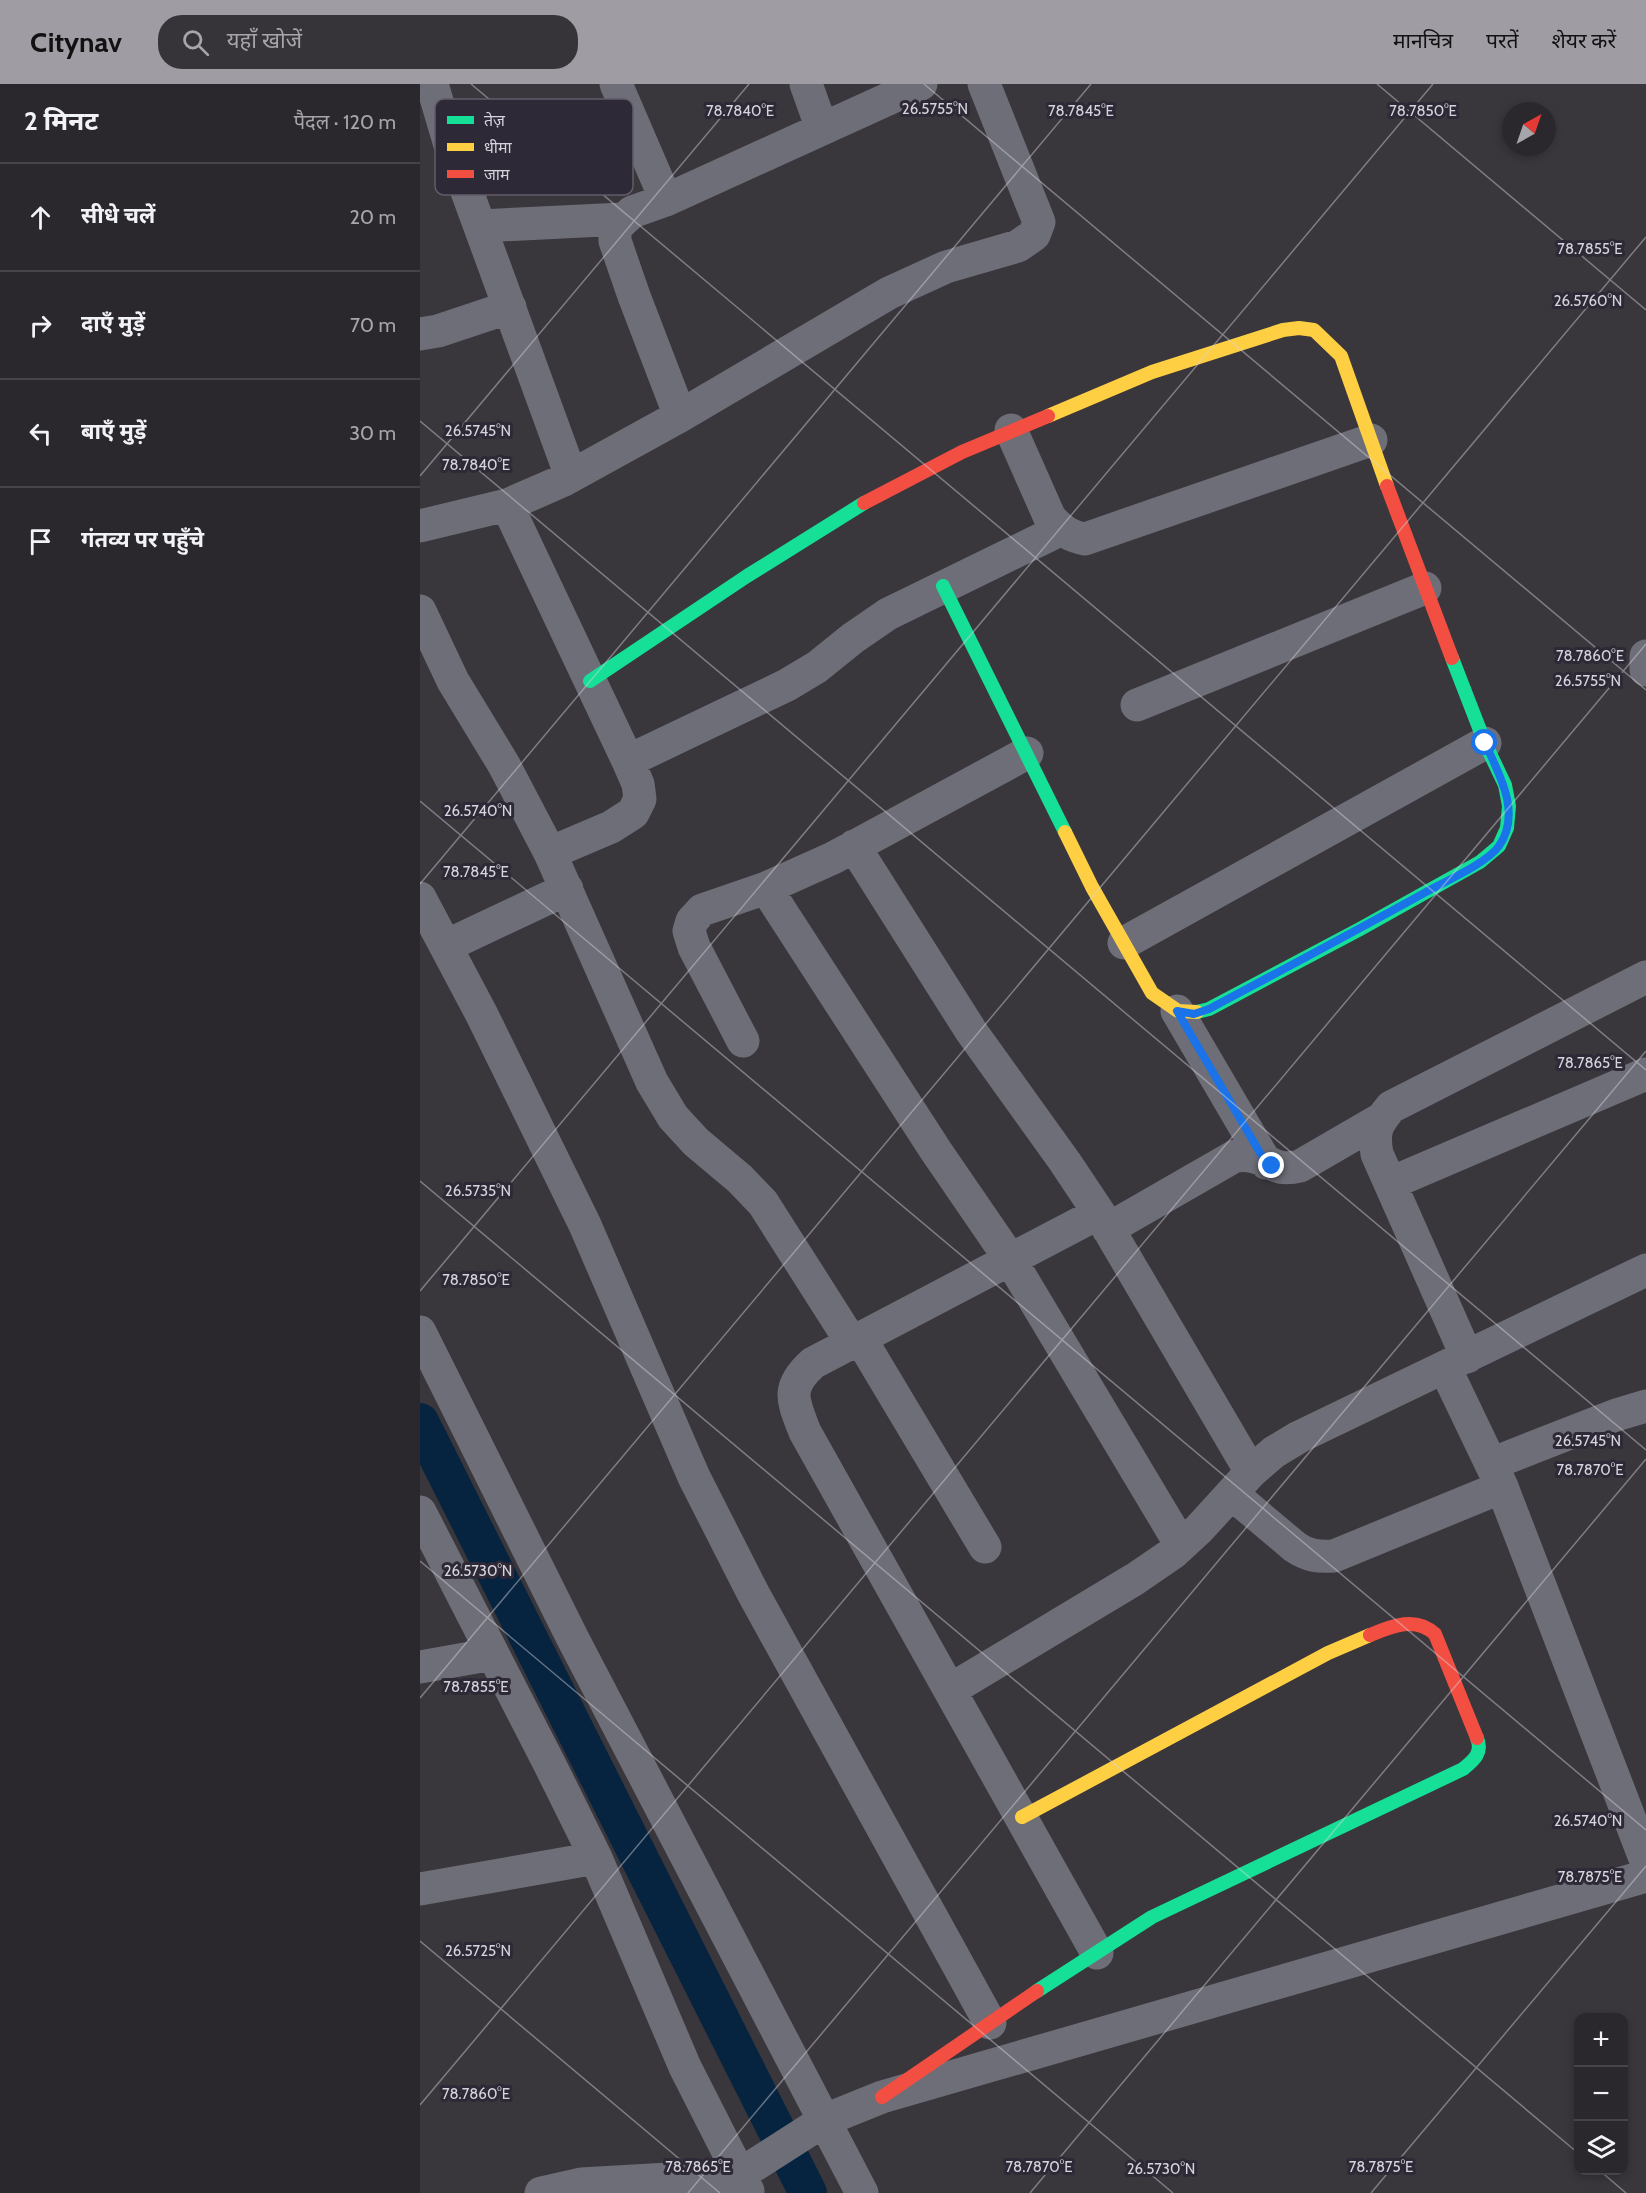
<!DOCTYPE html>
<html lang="hi">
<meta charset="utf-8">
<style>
:root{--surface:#2b282d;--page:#373439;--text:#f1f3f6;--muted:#a6a6aa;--line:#474449;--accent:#a09ca4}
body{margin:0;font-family:Cabin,"Noto Sans Devanagari",sans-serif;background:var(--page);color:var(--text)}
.controls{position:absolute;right:18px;bottom:18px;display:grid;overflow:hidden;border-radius:12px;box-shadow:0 3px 9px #0003}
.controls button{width:54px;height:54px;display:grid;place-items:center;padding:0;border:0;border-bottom:2px solid var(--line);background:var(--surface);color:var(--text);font:30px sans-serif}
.compass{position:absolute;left:1082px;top:18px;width:54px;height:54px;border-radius:50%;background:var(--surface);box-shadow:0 3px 9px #0003;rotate:40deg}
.stop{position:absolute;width:18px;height:18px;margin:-14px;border:4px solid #1a73e8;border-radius:50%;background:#fff}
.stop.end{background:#1a73e8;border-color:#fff;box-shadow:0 2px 6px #0008}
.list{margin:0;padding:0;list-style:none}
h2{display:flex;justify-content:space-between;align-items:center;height:78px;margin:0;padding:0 24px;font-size:26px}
h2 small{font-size:20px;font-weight:400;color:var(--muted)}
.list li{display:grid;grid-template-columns:39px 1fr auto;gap:18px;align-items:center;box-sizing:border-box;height:108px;padding:0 24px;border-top:2px solid var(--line)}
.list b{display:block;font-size:22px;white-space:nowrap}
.list em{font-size:20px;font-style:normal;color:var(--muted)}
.icon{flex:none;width:33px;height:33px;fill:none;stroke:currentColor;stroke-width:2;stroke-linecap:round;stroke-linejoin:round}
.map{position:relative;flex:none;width:1226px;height:2109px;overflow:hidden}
header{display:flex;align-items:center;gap:36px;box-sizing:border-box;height:84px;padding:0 30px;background:var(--accent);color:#111}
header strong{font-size:28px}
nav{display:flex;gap:33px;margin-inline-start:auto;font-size:21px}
.search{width:420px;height:54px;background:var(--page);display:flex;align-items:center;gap:15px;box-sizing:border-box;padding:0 21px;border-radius:24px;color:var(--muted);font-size:22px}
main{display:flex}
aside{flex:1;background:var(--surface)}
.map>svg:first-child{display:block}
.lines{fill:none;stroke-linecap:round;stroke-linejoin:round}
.canal{stroke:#062440;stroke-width:38}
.street{stroke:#6d6e77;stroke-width:33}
.fast{stroke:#16e098;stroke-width:14}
.slow{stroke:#ffcf43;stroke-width:14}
.jam{stroke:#f24e42;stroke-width:14}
.route{stroke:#1a73e8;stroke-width:8}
.ticks{fill:none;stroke:#d7d3dc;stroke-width:1.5;stroke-opacity:0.45}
.key{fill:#2e2936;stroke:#615c68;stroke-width:1.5}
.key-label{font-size:16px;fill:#d7d3dc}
.ticks-label{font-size:15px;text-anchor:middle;fill:#d7d3dc;stroke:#2e2936;stroke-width:6;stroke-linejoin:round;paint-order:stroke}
</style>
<header>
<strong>Citynav</strong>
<div class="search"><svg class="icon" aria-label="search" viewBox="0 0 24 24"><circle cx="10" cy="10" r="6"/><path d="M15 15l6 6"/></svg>यहाँ खोजें</div>
<nav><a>मानचित्र</a><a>परतें</a><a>शेयर करें</a></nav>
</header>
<main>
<aside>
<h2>2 मिनट<small>पैदल · 120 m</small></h2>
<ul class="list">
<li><svg class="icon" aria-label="ahead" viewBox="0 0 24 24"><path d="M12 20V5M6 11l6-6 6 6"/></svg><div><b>सीधे चलें</b></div><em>20 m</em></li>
<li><svg class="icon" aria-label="right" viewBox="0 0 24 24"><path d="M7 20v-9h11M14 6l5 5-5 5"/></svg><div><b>दाएँ मुड़ें</b></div><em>70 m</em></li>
<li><svg class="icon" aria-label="left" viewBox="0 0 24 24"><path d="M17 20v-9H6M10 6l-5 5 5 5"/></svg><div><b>बाएँ मुड़ें</b></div><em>30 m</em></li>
<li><svg class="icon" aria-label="arrive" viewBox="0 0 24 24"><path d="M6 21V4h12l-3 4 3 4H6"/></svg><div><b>गंतव्य पर पहुँचे</b></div></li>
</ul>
</aside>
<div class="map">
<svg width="1226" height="2109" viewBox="0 0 1226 2109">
<rect width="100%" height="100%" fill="#39363c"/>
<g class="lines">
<path class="canal" d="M0,1338l388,771"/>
<path class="street" d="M12,0l18,61 121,331
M196,0l50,116
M386,0l16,45
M60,142l143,-7
M0,250l18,-3 72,-24
M260,332l-46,-120 -19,-55v-13l17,-16 34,-12 255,-116
M591,346l39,88c11,12 19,18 35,21l286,-99
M87,421l121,256 10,23 2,15 -7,14 -22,14 -61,26
M0,442l87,-21 55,-24 118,-65 209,-123 57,-26 72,-21 16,-11 5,-13 -55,-138
M0,527l33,70 51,84 46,88 102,229 21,35 23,25 44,37 23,24 89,140
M1226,572v14
M717,621l288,-117
M208,677l159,-76 30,-18 36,-29 35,-24 172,-84
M434,762l117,185 94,131 34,51 152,259
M346,804l170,263 74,108 171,286
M0,814l62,117 103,210 109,252 59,116 237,430
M704,859l361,-200
M26,862l121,-57
M757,927l89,152
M323,957l-49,-94 -5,-16 3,-10 10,-11 64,-22 67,-30 194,-105
M971,1099l255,-109
M688,1145l127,-73c4,0 10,-1 14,0 22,2 23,17 51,10l81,-47
M0,1248l153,307 289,554
M440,1254l125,209
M1047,1273l-90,-203c-4,-23 -1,-29 14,-47l255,-130
M1025,1284l57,119 144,374
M1071,1380l125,-49 30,-9
M812,1410l63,53c13,9 23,10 39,9l168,-69
M0,1428l130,253 46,93 89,209 63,124
M0,1583l73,-13
M530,1606l185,-111 38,-26 26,-24 52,-57 23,-20 25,-15 347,-167
M0,1805l176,-31
M677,1869l-292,-521c-12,-31 -20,-44 8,-69l286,-150
M121,2109l40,-9 158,-9 86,-55 57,-23 764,-221"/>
<path class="fast" d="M523,502l122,246
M170,597l157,-105 117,-73
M777,928l12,-3 151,-80 120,-67 19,-16 8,-18 2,-22 -4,-21 -20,-42 -33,-85
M617,1907l115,-74 311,-148c11,-9 20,-16 14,-31"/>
<path class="slow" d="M628,332l104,-44 131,-42 16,-2 15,2 27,26 46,130
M645,748l27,55 60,106 26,18 19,1
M602,1733l306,-164 42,-18"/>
<path class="jam" d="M967,402l65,172
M444,419l98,-51 86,-36
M950,1551c22,-9 45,-19 65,-1l42,104
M462,2013l155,-106"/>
</g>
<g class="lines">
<path class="route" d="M852,1082l-6,-3 -89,-152 17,3 15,-5c73,-39 145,-77 217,-117 20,-11 61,-29 73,-46 23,-33 0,-72 -14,-103"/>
</g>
<path class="ticks" d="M51,0l1175,986M504,0l722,606M957,0l269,226M0,337l1226,1029M0,392l329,-392M0,717l1226,1029M0,800l671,-800M0,1097l1158,972M0,1207l1013,-1207M0,1477l753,632M0,1614l1226,-1461M0,1857l300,252M0,2021l1226,-1461M1179,2086l27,23M268,2109l958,-1142M610,2109l616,-734M951,2109l275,-327"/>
<rect x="15" y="15" width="198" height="96" rx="9" class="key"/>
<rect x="27" y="32" width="27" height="8" fill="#16e098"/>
<rect x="27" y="59" width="27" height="8" fill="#ffcf43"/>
<rect x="27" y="86" width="27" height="8" fill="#f24e42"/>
<g class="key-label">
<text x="64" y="42">तेज़</text>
<text x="64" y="69">धीमा</text>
<text x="64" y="96">जाम</text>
</g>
<g class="ticks-label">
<text x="515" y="30">26.5755°N</text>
<text x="320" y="32">78.7840°E</text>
<text x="661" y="32">78.7845°E</text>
<text x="1003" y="32">78.7850°E</text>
<text x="1170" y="170">78.7855°E</text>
<text x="1168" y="222">26.5760°N</text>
<text x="58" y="352">26.5745°N</text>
<text x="56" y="386">78.7840°E</text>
<text x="1170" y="577">78.7860°E</text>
<text x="1168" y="602">26.5755°N</text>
<text x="58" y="732">26.5740°N</text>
<text x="56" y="793">78.7845°E</text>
<text x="1170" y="984">78.7865°E</text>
<text x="58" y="1112">26.5735°N</text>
<text x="56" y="1201">78.7850°E</text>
<text x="1168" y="1362">26.5745°N</text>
<text x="1170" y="1391">78.7870°E</text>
<text x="58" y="1492">26.5730°N</text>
<text x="56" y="1608">78.7855°E</text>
<text x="1168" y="1742">26.5740°N</text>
<text x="1170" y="1798">78.7875°E</text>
<text x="58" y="1872">26.5725°N</text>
<text x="56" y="2015">78.7860°E</text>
<text x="278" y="2088">78.7865°E</text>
<text x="619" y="2088">78.7870°E</text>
<text x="961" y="2088">78.7875°E</text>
<text x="741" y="2090">26.5730°N</text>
</g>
</svg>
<div class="controls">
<button>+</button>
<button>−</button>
<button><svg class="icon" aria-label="layers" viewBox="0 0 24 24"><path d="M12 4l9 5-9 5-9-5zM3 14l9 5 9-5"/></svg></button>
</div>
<svg class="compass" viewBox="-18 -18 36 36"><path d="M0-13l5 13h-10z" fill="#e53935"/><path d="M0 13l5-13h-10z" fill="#a6a6aa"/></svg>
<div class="stop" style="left:1065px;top:659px"></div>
<div class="stop end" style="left:852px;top:1082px"></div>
</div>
</main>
